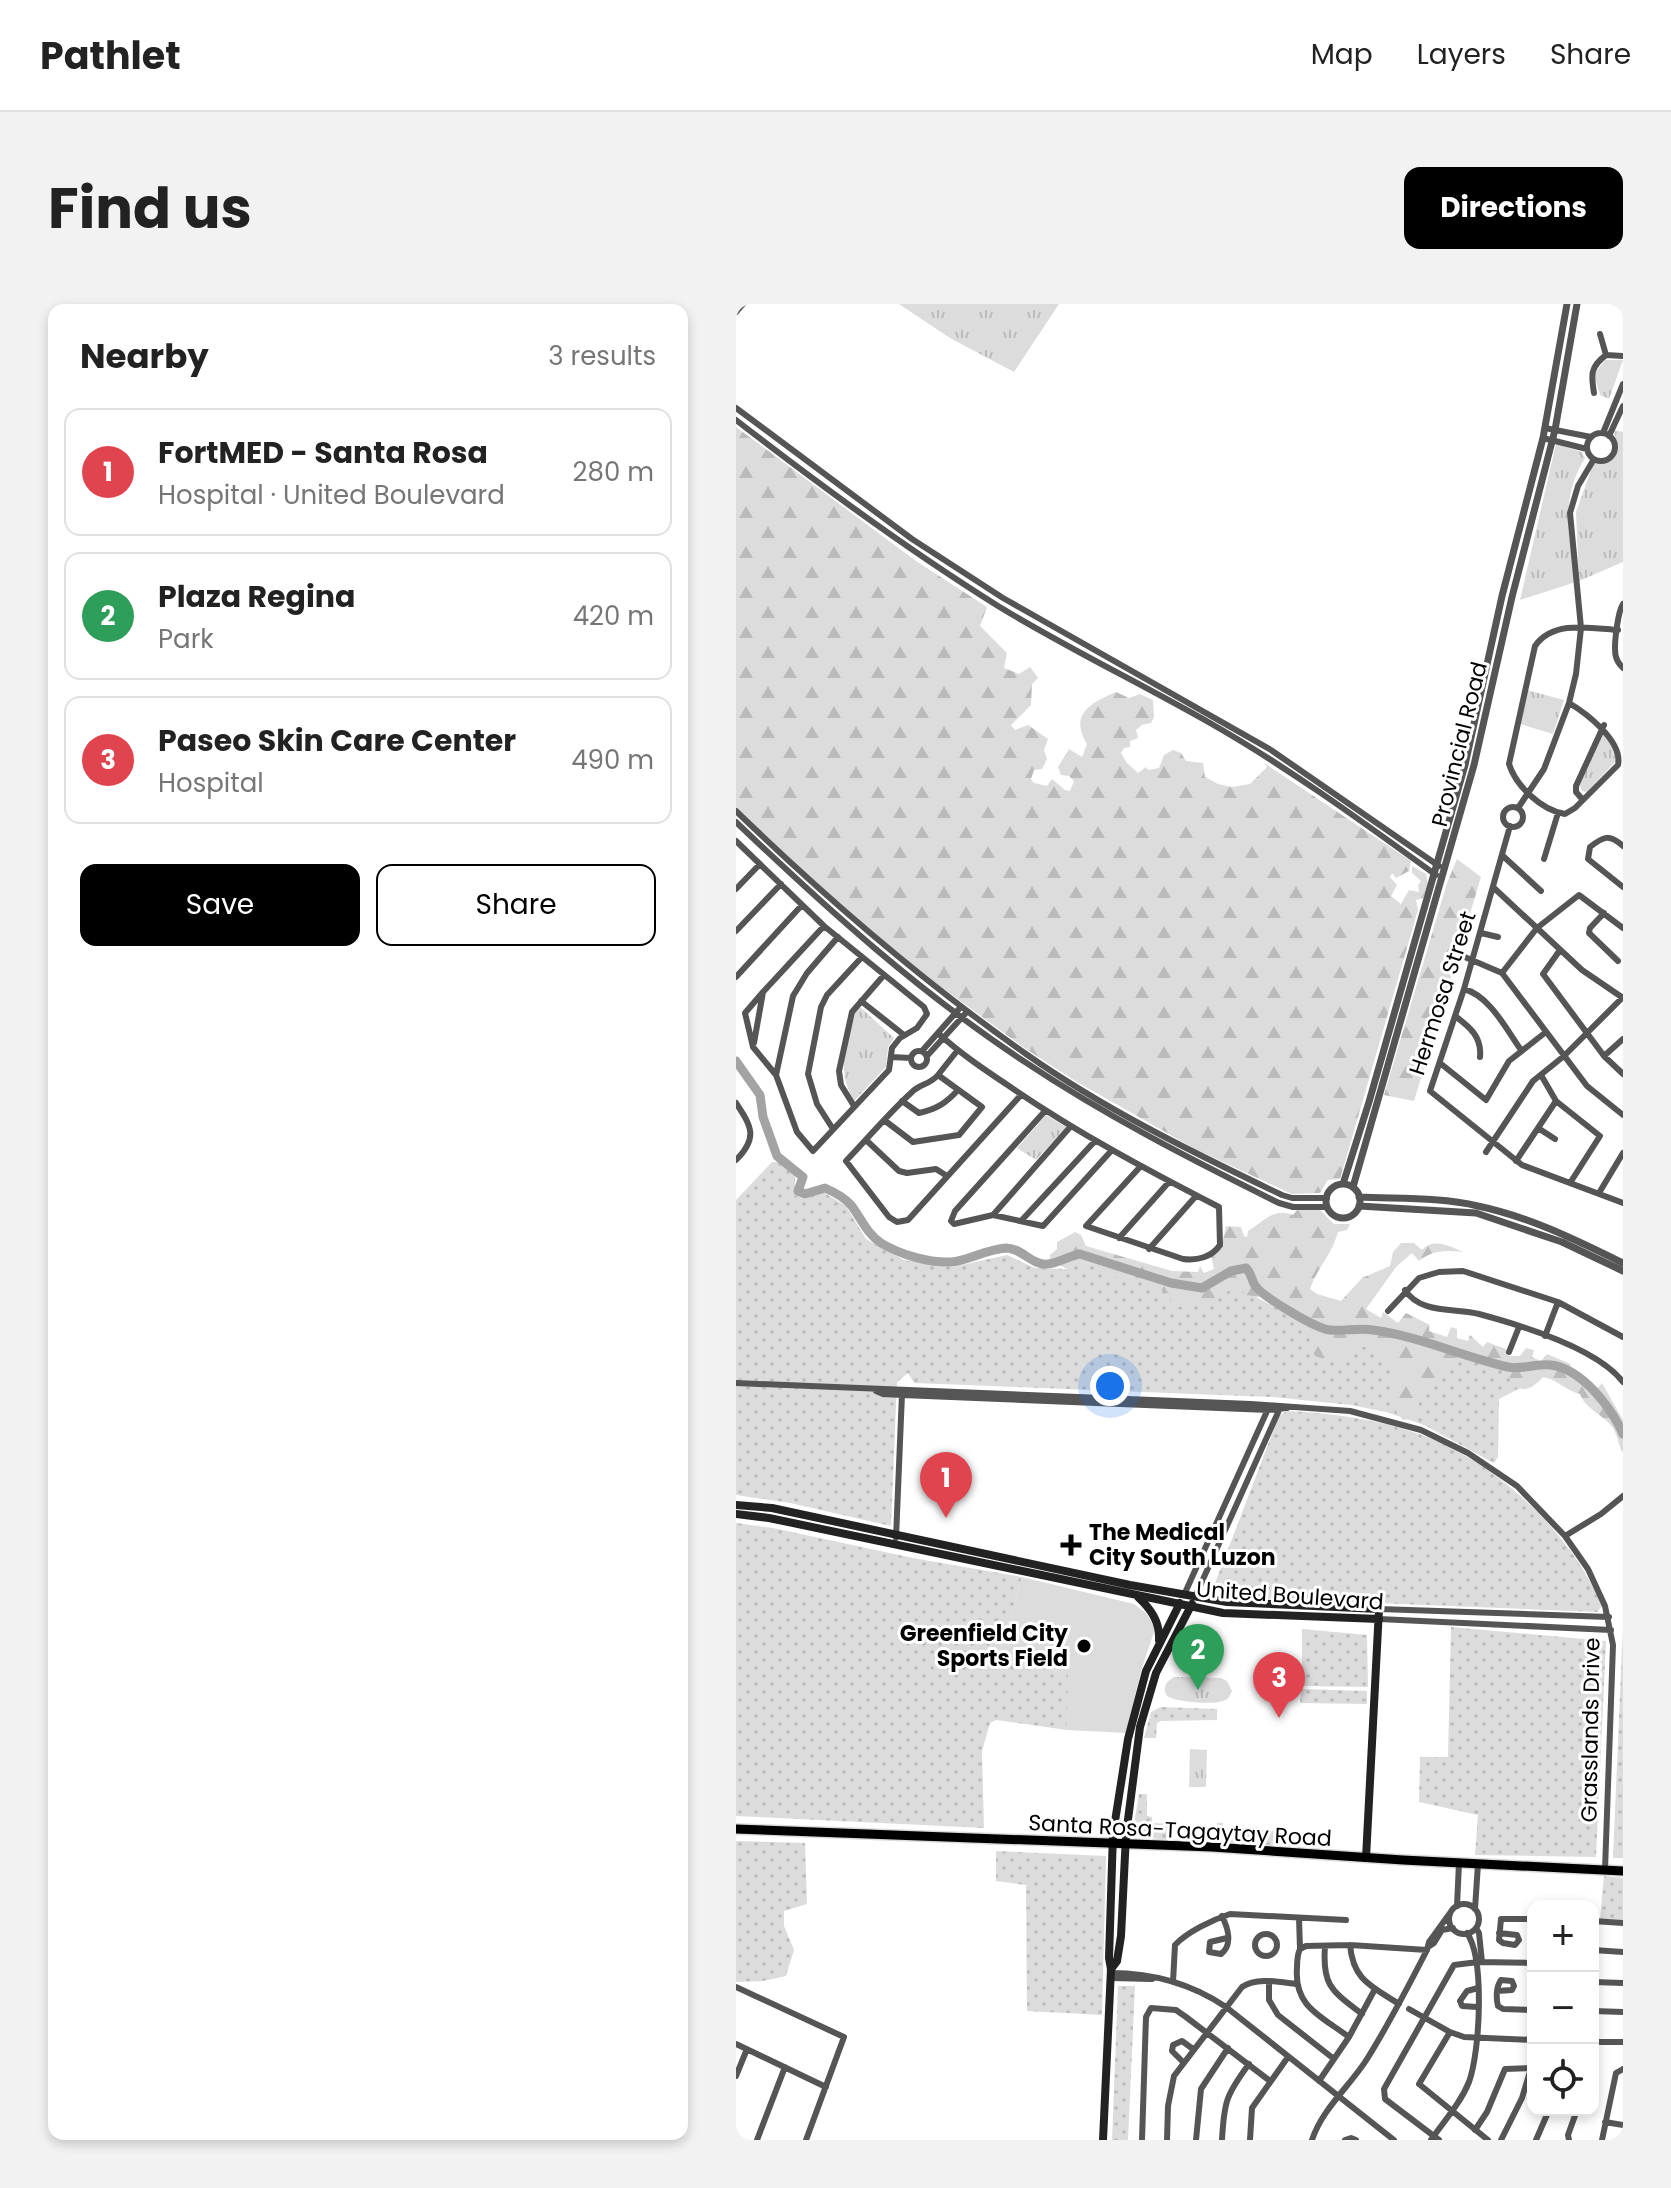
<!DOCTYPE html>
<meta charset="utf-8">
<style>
:root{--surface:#fff;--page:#f2f2f2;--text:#222;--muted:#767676;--line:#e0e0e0;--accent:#000}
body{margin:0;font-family:Poppins,sans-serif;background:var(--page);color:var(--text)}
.controls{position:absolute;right:24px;bottom:24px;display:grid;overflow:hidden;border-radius:16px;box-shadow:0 4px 12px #0003}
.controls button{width:72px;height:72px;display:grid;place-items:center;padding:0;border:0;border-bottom:2px solid var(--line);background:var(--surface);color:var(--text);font:40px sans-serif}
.you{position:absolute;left:374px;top:1082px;width:28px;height:28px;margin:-20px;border:6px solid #fff;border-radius:50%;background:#1a73e8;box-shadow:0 0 0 12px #1a73e833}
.badge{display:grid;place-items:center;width:52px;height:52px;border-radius:50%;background:var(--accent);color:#fff;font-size:26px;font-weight:700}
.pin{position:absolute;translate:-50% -66px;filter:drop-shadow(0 2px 4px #0008)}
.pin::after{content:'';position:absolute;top:42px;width:28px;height:24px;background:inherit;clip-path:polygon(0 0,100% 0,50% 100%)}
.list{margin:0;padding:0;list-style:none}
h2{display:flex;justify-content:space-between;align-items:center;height:104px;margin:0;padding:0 32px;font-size:34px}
h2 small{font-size:26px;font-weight:400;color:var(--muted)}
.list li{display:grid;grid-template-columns:52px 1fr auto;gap:24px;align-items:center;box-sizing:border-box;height:128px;margin:0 16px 16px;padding:0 16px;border:2px solid var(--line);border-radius:16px}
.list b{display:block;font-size:30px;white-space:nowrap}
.list p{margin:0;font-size:26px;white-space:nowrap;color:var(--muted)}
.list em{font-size:26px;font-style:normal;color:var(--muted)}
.actions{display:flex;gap:16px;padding:24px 32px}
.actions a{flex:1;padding:18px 0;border:2px solid var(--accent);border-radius:16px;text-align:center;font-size:28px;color:var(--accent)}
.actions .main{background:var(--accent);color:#fff}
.icon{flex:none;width:44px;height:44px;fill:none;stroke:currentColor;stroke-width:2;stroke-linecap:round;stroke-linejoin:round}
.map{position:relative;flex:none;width:887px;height:1836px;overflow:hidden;border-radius:16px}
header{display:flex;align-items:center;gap:48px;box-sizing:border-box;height:112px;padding:0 40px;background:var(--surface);border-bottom:2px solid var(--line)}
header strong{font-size:38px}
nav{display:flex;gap:44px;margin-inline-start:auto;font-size:28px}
.intro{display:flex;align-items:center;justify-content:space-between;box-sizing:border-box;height:192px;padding:0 48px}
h1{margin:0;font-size:56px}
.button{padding:20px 36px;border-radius:16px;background:var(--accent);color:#fff;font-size:28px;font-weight:700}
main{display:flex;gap:48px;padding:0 48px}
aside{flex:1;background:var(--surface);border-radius:16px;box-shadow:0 4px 12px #0003}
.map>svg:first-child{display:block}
.grass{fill:url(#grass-dots)}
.forest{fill:url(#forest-firs)}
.park{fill:url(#park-tufts)}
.garden{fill:#dcdcdc}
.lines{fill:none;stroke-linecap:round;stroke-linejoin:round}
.river{stroke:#a3a3a3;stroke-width:9}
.primary-casing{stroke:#dbdbdb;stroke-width:12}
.minor{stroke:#555;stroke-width:6}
.tertiary{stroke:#555;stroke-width:7}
.secondary{stroke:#222;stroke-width:8}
.primary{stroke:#000;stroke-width:9}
.poi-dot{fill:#000;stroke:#fff;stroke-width:3}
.labels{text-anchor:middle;stroke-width:6;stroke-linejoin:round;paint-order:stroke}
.street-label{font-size:22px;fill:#000;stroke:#fff}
.poi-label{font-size:22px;font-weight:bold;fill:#000;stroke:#fff;text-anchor:start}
</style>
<header>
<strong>Pathlet</strong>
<nav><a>Map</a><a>Layers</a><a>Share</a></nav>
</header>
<div class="intro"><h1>Find us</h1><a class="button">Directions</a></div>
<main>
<aside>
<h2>Nearby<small>3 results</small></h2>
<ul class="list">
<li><span class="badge" style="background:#e0444e">1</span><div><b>FortMED - Santa Rosa</b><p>Hospital · United Boulevard</p></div><em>280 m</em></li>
<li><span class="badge" style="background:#2e9e5b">2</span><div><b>Plaza Regina</b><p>Park</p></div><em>420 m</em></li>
<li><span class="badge" style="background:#e0444e">3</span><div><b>Paseo Skin Care Center</b><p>Hospital</p></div><em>490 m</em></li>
</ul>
<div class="actions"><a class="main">Save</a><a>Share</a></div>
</aside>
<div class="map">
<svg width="887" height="1836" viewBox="0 0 887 1836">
<defs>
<pattern id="grass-dots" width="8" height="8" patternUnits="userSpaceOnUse" patternTransform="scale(2)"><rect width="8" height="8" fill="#dcdcdc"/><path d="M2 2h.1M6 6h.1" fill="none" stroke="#bbb" stroke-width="1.8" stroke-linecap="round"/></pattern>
<pattern id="forest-firs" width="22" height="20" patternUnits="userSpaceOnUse" patternTransform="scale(2)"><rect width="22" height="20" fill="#dcdcdc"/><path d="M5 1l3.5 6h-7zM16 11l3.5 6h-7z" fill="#bbb"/></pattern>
<pattern id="park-tufts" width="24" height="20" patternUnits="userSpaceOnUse" patternTransform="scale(2)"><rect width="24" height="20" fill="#dcdcdc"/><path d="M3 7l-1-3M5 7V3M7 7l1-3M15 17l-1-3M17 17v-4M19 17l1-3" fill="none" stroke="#bbb"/></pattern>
</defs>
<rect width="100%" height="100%" fill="#fff"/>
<path class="grass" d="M36,858h8l15,14v19l9,4 19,-7 23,14 20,33 38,21 49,7 54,-12 28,13 32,1 13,-8 119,33 47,-19 8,21 76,40 64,-3 117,35 23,13 -35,18 -1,58 -4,6 -70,-38 -38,-13 -35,-7 -78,-8 -359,-14 -6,-10 -11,9 -6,144 -101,-23 -54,-8v-295z
M551,1107c45,2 89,8 132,23 76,27 152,98 183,172l-5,6 -369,-15 -14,-11 65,-170z
M0,1219l37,5 140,30 109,19 -24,81 71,16 -2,56 -71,-10 -6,3 -8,28 2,77 -248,-12z
M887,1321v233h-10z
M715,1323l155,14 -10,216 -121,-2 3,-40 -59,-13 1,-45h28z
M566,1325l65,6 1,52 -66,-1z
M565,1385l66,2v13l-67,-1z
M425,1403l56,2v11l-56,1 -4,2 -1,15h-12l7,-26z
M403,1490h8v22l5,1v6l22,1 -1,16 -34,-3 -6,-8z
M481,1519h6v5l59,3 -1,9 -6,5 -55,-2 -4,-5z
M0,1537l69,2 2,61 -23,7v15l10,24 -8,26 -23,5 -27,1z
M260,1547l110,5 -4,159 -75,-4 -1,-126 -30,-4z
M868,1572l19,2v42l-23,-1z
M382,1682h17l-7,154h-16z"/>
<path class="forest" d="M0,123l180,134 71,46 -7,19 27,27 -3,15 15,6 11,-7 8,11 -6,6 -1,21 -20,20 4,5 13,-5 20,14 -4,11 3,9 -5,10 -8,1 -3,9 3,4 13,3 5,-7 13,11 5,1 4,-10 -5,-5 -8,-1 -3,-8 11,-18 13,8 5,-13c-18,-29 3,-41 29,-52l13,6 11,-4 13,6 1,17 -3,6 -9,2 -6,5 2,8 -8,3v6l-6,1 -3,5 6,10 11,10 8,-6 2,3 11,-2 5,-13 9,-5 8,3 5,8 17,2 2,14 13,7 14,3 18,-3 17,-17 -3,-4 147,98 -2,10 -13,7 -4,-5 -2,4 7,8 -6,11 10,8 8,-14 10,2 -1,-7 3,-4 -9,-8v-7l14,8 2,10 -5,14 -7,2 2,10 -78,269 -12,1 -8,13 -28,1 -95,-44 -120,-68 -54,-35 -113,-83 -110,-96 -64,-61z
M721,555l24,18 -67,224 -30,-6 63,-212z
M562,905h21l15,15h16l-3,6 -9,2c-6,23 -21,36 -28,57l7,5 24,7 21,-23 28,-12 3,-14 8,-9h13l8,7c12,-13 28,-3 42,2 -17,-2 -32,-2 -45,9l-7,-8 -16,14 -30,42 15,9 2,-6 15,11 8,-10 24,12 -1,6 18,6 4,-10 6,2v9l11,3 2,-6 13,12 4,-5 19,7 3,7h11l6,-8 8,2 -2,7 9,4 6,-7 24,10 -2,5 28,20 5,-6 21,37v33c-5,-8 -5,-17 -10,-25 -10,-14 -27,-18 -33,-34 -14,-3 -23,-15 -37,-17 -9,10 -16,15 -29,10l-10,-21 -31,-5 -23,2 -4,13c-20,7 -25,26 -36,43l-7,1 -10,-13c3,-34 5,-52 -33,-61 -14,13 -27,17 -45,10l-10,-30 -45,-29 -14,-2 -8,-8 -21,9c-7,17 -24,3 -43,13l-5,-15 -22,-12 -30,-4 -18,-11 -18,-6 -14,8 -17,-9v-5l7,-6v-7l18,-10 6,3 5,11 86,25 26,1 2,-6 4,7 10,-4 -3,-13 10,-7 5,-23 15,1 3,9 3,1 1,-6c16,-9 25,-24 45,-16z"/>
<path class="park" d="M163,0h160l-45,68 -64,-34z
M869,56h18l-14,39 -9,-4 -6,-20z
M878,126l9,2v130l-44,19 -3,-69 18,-50 11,1c15,-10 12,-18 9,-33z
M820,140l26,8 3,6c-26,43 -16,78 -9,124l-56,18z
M791,386l37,10 -11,34 -33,-10z
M870,428l12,27 -31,33 -5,-1 -3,-6 23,-50z
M124,703l34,31 -6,9 -2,20 -32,34c-19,-34 -7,-52 1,-88z
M310,811l20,12 -30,33 -19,-12z
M439,1373l46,1 6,3 5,10c-3,6 -3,8 -9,10 -11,4 -47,1 -56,-5 -5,-9 -1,-15 8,-19z
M454,1445l17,1 -1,37h-17z"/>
<path class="garden" d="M286,1273l112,27 13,10 8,15 -14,42 -15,62 -59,-3 1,-56 -70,-16z"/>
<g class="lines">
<path class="river" d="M0,757l24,34 3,22 14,39 26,21 -5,14 7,3 20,-6c9,4 19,9 26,17 10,13 16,29 30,38 20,12 48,20 71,19 18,-2 35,-13 54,-14 13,0 21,11 33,15 12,5 28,-7 41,-9l91,29 31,5 29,-17 15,-3c7,7 5,14 11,20 10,11 54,37 68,41 12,4 33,-2 48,1 46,6 90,27 135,37 14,3 29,-4 43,-2 31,4 60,42 72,69"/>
<defs>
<path id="primary" d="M0,1525l476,18 191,13 220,11"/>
</defs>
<use href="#primary" class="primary-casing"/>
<path class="minor" d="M0,8l7,-8
M864,30l6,21
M858,89c-3,-18 -4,-26 12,-38l17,1
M0,104l176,131 91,59 268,152 168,116
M0,116c85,66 171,129 262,186 69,42 142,77 212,117 79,45 153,99 226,152
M809,124l46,9
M867,129l20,-49
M851 143a14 14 0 1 1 28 0a14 14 0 1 1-28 0Z
M873,132l14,-30
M807,134l44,11
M887,300c-5,7 -10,43 -7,53 1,4 4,8 7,11
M833,399c17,10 54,38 49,62l-43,43 -10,6c-24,-4 -49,-28 -56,-50l26,-118c18,-26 56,-18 83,-16
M847,496l-7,-8v-6l28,-61
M767 513a10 10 0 1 1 20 0a10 10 0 1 1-20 0Z
M782,504l26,-39 25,-66 7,-29 5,-46 -11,-115 8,-27 16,-27
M0,507c91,88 186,170 290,243 80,56 168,99 256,141l10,3h35
M0,518c90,86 184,171 289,240 81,54 167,98 254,141l14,4h34
M774,522l-46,163 -34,102 92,74 101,38
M0,537l88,85 100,81 3,7 -10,14 -17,10 -8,10 -3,22 -76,81 -16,-19 -21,-57 -23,-28 -8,-34 18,-21
M887,542c-14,-12 -19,-10 -33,1l-2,12 35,28
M767,552l38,35
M808,555l14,-46
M758,584l88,82 41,28
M0,585l24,-25
M868,609l-14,15 -1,5 29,28
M0,627l45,-47
M745,629l17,4
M824,646l-17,24 61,82 19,18
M724,651l42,18 85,113 36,29
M766,669l35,-45 42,-33 44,33
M0,673l66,-72
M728,685c26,7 42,40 57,61
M125,697l43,34
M719,712c15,11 27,21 25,41
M203,730c22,20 46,36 70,52 67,46 138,84 210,121l1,38c-8,12 -23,16 -37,14l-97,-33 54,-59
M18,739l9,-51 61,-66
M186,747l37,-42
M175 755a8 8 0 1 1 16 0a8 8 0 1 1-16 0Z
M191,752l38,-42
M868,752l19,-17
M155,753l20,1
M704,759l46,37 23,-39 37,-29
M40,771l17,-79 14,-23 31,-36
M202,771c-7,9 -18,9 -26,17 -23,21 -44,46 -66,69l43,56 8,5 11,-2 113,-125
M805,771l15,26 44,35 -30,47
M166,797l17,12c18,-4 27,-10 39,-23
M0,799c16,24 22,35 0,57
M118,802l-13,-21 -2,-14 13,-59 32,-37
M309,807l-90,100 -4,10 3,3 39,-9 50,11 69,-76
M148,816l29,22 46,-7 23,-28 -44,-32 19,-24
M802,824l17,11
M97,825l-16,-25 -9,-30 13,-67 6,-12 35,-38
M130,836l33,31 8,2 29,-4 11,7
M750,848l47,-71 31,-25 59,-59
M780,857l40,-60
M863,889l24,-40
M257,911l78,-89
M285,917l74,-80
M383,934l50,-56
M413,945l47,-53
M669,986c15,24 50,18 74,24 41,11 118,34 144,68
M652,1007l31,-33 20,-6 24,-1 95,31 65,35
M809,1032l13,-34
M773,1048l10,-25
M0,1079l515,21 99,7 71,19 47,23 49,33 48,50 23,33 17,37 8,39 -8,225
M140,1087l7,3 19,1 366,15 19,-2
M829,1232l36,-22 22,-18
M160,1234l6,-144
M448,1291l84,-186
M459,1293l85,-189
M643,1305l230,8
M643,1315l232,11
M713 1615a15 15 0 1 1 30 0a15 15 0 1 1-30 0Z
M721,1602l2,-43
M739,1605l3,-45
M486,1612c6,12 11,29 -1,38l-12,-2 1,-10 17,-4
M563,1614l1,31
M857,1617l30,2
M740,1624l3,5 3,29
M763,1629l18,2 2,5 -4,5 -12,-2 -4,-3 2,-21h32
M519 1641a11 11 0 1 1 22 0a11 11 0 1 1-22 0Z
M614,1641c3,35 21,41 49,59
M589,1642c-3,40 7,45 37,68
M692,1643l6,-4 8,-13 11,-2
M857,1646l30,2
M375,1669c41,0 81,11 115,34l168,133
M375,1674l41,1
M533,1677v19l9,15 56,44
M437,1678l2,-37c12,-13 37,-25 55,-31l116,6
M857,1678l30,1
M0,1683l108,50 -38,103
M761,1687l15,-1 2,-4 -2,-5 -11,-1c-5,7 -5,18 -3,26l5,3 30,1
M741,1703l-15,-1 -2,-5 7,-10 11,-3
M673,1705l41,23 14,5 69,3
M857,1707l30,1
M714,1728l-31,52 69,56
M613,1733c-28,-21 -55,-30 -52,-69 0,-7 0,-13 3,-19l6,-3 44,-1 77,5
M857,1738h30
M0,1740l90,43
M447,1758l-11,-11 1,-6 9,-4 11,8
M0,1772l11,-27
M583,1777l30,-44 26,-48
M869,1818l18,3
M739,1826l12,-18 18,-43 28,-1
M21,1836l28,-73
M406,1836l4,-123 5,-9 25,2 10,7 84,64
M431,1836l1,-34 6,-30 68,-89c15,-10 37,-5 54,-3
M460,1836l5,-51 27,-41
M486,1836c2,-38 4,-45 27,-76
M514,1836l2,-32 36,-51
M576,1836c10,-31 38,-54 55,-81 22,-35 41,-72 60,-109l2,-8 21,-29
M609,1836l6,-2 5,2
M695,1836c13,-19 29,-36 38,-58 11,-30 16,-123 -2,-149
M703,1836l-54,-41 -1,-10 70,-124 24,-3 55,1
M765,1836l21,-42 9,-30
M800,1836l13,-30
M833,1836l-1,-5 9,-25
M866,1836l14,-67 7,-4"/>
<path class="tertiary" d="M607,880l26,-82 96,-337 37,-169 41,-158 24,-134
M590 897a17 17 0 1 1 34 0a17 17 0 1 1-34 0Z
M617,883l121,-422 38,-168 43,-167 22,-126
M623,893c39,2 81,0 119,9 52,11 98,34 145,57
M623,902l117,7 86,29 61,29"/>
<path class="secondary" d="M0,1201l36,3 358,77 97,17 152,7 -13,249
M0,1210l33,4 454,95 156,6
M402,1293c13,12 22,25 21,43
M375,1665l6,-8 4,-25 5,-101 14,-108 16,-54 36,-69
M367,1836l8,-171 -2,-11 4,-124 15,-95 18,-68 34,-68"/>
<use href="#primary" class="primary"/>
</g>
<g class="poi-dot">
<path d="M331 1229h8v8h8v8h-8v8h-8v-8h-8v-8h8z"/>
<circle cx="348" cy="1342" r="8"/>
</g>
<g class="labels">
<g class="street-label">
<text transform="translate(723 440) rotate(-76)" y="8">Provincial Road</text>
<text transform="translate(706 689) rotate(-72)" y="8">Hermosa Street</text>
<text transform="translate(554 1291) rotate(4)" y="8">United Boulevard</text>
<text transform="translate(854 1426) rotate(-89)" y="8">Grasslands Drive</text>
<text transform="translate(444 1526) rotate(3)" y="8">Santa Rosa-Tagaytay Road</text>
</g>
<g class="poi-label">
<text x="353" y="1236">The Medical<tspan x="353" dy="25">City South Luzon</tspan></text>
<text x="332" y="1337" text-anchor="end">Greenfield City<tspan x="332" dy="25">Sports Field</tspan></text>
</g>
</g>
</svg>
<div class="controls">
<button>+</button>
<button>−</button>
<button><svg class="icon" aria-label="locate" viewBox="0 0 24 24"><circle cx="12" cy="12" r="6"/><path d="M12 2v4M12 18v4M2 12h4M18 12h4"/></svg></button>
</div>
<div class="you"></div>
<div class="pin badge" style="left:210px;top:1214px;background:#e0444e">1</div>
<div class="pin badge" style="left:462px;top:1386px;background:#2e9e5b">2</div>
<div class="pin badge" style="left:543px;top:1414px;background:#e0444e">3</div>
</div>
</main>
